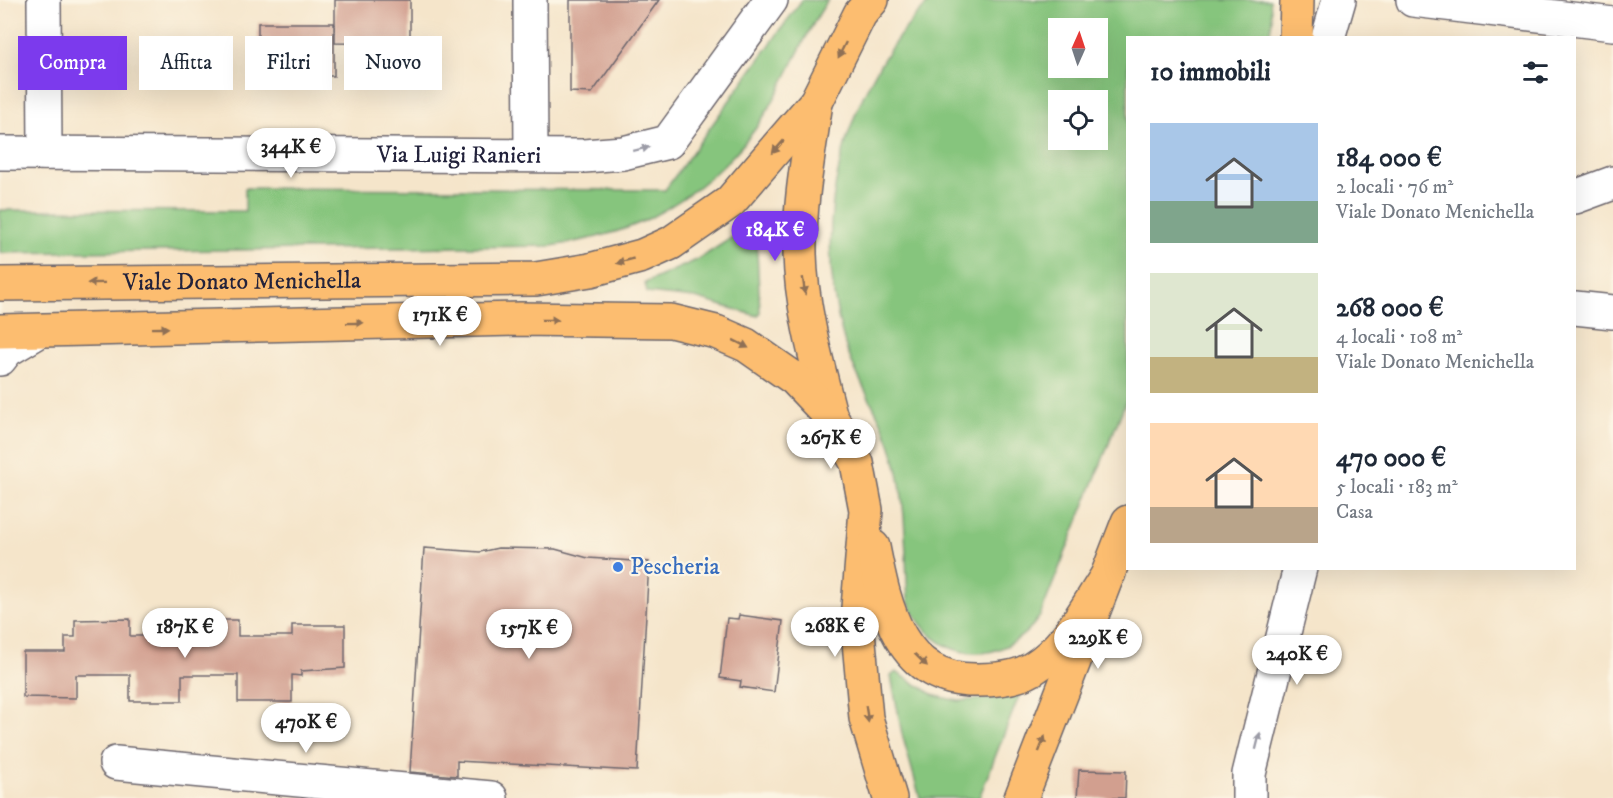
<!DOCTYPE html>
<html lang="it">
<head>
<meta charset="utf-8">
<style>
	:root { --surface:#fff; --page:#f2f2f3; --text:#1f2937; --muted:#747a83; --accent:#7c3aed }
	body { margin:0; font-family:"IM FELL DW Pica",serif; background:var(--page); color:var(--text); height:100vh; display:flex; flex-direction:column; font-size:22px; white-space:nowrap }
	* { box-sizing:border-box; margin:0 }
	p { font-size:20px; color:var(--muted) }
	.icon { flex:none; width:33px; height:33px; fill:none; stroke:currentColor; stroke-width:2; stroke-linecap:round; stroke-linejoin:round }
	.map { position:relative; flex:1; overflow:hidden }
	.drawer { position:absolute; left:1126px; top:36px; width:450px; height:534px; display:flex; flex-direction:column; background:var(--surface); border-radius:0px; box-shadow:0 6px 24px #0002 }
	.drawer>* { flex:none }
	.top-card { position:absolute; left:18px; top:36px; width:570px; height:54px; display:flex; gap:12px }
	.needle { width:39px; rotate:3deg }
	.fabs { position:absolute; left:1048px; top:18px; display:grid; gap:12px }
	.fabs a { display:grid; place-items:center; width:60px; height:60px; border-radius:0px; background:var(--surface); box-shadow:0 6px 24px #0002; font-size:30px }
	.price { position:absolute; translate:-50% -51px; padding:0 14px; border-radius:21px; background:#fff; color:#222; font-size:20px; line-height:39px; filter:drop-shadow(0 2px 3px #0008) }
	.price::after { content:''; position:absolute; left:50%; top:36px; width:18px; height:14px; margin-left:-9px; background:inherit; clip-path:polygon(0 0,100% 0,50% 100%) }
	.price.active { background:var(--accent); color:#fff }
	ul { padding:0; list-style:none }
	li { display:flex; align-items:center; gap:18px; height:150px; padding:0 24px }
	li span { display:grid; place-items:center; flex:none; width:168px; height:120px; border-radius:0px; color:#555 }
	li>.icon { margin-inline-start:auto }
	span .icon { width:72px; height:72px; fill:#fffc; stroke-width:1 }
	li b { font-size:26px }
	h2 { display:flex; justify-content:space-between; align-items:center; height:72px; padding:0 24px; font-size:26px }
	.tag { padding:0 21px; border-radius:0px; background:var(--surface); box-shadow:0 6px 24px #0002; font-size:21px; line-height:54px }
	.tag.active { background:var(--accent); color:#fff }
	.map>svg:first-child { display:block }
	.green { fill:#86c57d; stroke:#54745c; stroke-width:1.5; fill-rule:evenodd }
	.building { fill:#d29f8f }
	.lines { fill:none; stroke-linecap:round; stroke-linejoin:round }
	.minor-casing { stroke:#6c666d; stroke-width:36 }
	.major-casing { stroke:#6c666d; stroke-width:36 }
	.minor { stroke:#fff; stroke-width:33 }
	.major { stroke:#fcbd6f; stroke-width:33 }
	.oneway { fill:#8f7055 }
	.oneway2 { fill:#9c9ca7 }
	.shop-dot { fill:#3f7fe0; stroke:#fcf5e5; stroke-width:2 }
	.labels { text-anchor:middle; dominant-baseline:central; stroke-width:4.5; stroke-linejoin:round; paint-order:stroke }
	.street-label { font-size:24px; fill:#22223b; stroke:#fcf5e5 }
	.shop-label { font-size:24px; fill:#366cbe; stroke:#fcf5e5; text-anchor:start }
</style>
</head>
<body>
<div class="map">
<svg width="1613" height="798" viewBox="0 0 1613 798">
	<rect width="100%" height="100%" fill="#fcf5e5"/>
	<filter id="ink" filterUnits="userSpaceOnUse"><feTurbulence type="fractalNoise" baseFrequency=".0167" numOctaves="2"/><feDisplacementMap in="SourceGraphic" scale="12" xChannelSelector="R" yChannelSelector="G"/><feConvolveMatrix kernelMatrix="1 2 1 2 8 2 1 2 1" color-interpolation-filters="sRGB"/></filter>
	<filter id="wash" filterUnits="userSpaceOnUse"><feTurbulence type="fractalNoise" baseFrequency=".008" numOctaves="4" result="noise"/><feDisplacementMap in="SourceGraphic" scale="24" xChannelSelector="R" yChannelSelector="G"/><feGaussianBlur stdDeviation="1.35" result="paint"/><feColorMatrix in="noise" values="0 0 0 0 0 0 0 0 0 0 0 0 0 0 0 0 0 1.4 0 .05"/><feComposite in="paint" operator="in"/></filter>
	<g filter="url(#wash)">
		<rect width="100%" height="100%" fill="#f5e5ca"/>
		<g class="green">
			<path d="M802,0H828C803,36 789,76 766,113C739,157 695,195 648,219C619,234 583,241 551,246L0,253V210L245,211V188L665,190Z"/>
			<path d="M931,0H1270L1272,21L1269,37L1128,38V396L1040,616C1002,671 933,664 908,601C905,555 907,505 895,460C885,419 858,385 845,344C809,222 841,90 931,0ZM1098,28V68H1059V28ZM1098,100V140H1059V100Z"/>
			<path d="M751,225L756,227V231L760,312L758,316L695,298L647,293L645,283L699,259Z"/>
			<path d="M896,672L936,696L959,701L1019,696L979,798H920L902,734L891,676Z"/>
		</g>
		<g id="blocks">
			<g class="building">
				<path d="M335,0H410V44L335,43Z"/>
				<path d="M570,0H659L592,93L570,92Z"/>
				<rect x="258" y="23" width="76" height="53"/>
				<path d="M424,548L480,552L498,548L555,549L588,558L649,562L637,771L457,761V776L410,772Z"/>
				<path d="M739,615L783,621L774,692L740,687L741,681L720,678L727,618L738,619Z"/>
				<path d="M130,619V636H185V620H238V636H292V625H345V668L301,671V676L292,675V702H238V675H182V701H130V675H76V698L23,697V652H65V637H75V620Z"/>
				<path d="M1079,770L1126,771L1125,798H1077Z"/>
			</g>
		</g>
	</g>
	<g filter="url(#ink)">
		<use href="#blocks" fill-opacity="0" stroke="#6c666d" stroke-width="1.5"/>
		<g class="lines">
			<g class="minor-casing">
				<g id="minor">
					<path d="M44,0L45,153"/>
					<path d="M530,0L531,154"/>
					<path d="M1413,0L1613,24"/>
					<path d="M1328,38L1339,0"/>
					<path id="s1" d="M0,153L584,156L623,153L668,142L771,0"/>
					<path d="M1575,197L1613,183"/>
					<path d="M1575,308L1613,312"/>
					<path d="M0,359L7,350L39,331"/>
					<path d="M116,763L491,798"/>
					<path d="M1249,798V774L1300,568"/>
				</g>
			</g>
			<g class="major-casing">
				<g id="major">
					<path d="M1296,38L1297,0"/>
					<path d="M816,102C809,152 799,203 800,253C801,306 817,363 830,414"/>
					<path id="s2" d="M0,284L536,279L590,270L642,256L671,243L730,202L816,102L860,14L872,0"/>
					<path d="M0,331L520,319L671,321L716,332L746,345L795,379L831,417L857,463L866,510L857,620L866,718L890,798"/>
					<path d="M873,547C885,608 900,682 978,680C994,680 1017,678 1032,669C1067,648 1087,606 1109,573"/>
					<path d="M1021,798L1128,522"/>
				</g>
			</g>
			<use href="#minor" class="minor"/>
			<use href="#major" class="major"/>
		</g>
		<defs><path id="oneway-solid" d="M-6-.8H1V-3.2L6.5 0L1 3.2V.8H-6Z" transform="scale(1.5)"/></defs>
		<g class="oneway">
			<use href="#oneway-solid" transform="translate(842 50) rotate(116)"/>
			<use href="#oneway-solid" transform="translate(778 147) rotate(131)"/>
			<use href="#oneway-solid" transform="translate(625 261) rotate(164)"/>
			<use href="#oneway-solid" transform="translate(96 283) rotate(179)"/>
			<use href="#oneway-solid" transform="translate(804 286) rotate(82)"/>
			<use href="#oneway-solid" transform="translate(550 320) rotate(1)"/>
			<use href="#oneway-solid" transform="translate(355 323) rotate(-1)"/>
			<use href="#oneway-solid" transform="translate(160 328) rotate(-1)"/>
			<use href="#oneway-solid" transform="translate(741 344) rotate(27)"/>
			<use href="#oneway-solid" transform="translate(921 660) rotate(44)"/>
			<use href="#oneway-solid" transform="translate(867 714) rotate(81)"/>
			<use href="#oneway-solid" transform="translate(1042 744) rotate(-69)"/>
		</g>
		<g class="oneway2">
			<use href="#oneway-solid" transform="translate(641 149) rotate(-14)"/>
			<use href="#oneway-solid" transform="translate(1258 741) rotate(-76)"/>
		</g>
	</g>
	<circle class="shop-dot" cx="618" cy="567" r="6"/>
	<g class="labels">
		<g class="street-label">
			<text stroke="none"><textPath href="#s1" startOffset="459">Via Luigi Ranieri</textPath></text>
			<text stroke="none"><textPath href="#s2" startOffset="242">Viale Donato Menichella</textPath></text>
		</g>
		<g class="shop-label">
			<text x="630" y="567">Pescheria</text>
		</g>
	</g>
</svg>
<div class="fabs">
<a><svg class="needle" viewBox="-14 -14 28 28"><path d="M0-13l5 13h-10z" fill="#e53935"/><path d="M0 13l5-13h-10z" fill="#747a83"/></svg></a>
<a><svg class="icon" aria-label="locate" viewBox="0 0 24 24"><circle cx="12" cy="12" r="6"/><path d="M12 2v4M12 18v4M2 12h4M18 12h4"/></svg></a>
</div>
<b class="price" style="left:291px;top:179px">344K €</b>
<b class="price active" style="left:775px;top:262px">184K €</b>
<b class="price" style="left:440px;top:347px">171K €</b>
<b class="price" style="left:831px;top:470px">267K €</b>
<b class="price" style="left:835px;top:658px">268K €</b>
<b class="price" style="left:185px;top:659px">187K €</b>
<b class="price" style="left:529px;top:660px">157K €</b>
<b class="price" style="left:1098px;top:670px">229K €</b>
<b class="price" style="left:1297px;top:686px">240K €</b>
<b class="price" style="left:306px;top:754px">470K €</b>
<div class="top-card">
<a class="tag active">Compra</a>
<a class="tag">Affitta</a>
<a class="tag">Filtri</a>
<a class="tag">Nuovo</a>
</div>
<section class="drawer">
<h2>10 immobili<svg class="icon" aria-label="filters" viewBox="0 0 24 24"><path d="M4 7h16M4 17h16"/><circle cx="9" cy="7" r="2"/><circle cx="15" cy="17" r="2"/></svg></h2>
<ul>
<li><span style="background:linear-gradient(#a9c7e8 65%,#7fa58c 0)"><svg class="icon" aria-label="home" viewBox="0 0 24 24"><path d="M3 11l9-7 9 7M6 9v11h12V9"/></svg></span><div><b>184 000 €</b><p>2 locali · 76 m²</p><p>Viale Donato Menichella</p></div></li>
<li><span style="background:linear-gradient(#dfe7d0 70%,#c2b280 0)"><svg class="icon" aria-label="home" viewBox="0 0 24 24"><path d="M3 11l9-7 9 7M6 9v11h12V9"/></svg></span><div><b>268 000 €</b><p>4 locali · 108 m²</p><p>Viale Donato Menichella</p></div></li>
<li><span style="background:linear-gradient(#ffd9b3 70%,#b9a48a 0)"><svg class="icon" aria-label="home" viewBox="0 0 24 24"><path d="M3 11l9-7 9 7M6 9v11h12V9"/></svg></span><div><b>470 000 €</b><p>5 locali · 183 m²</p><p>Casa</p></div></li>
</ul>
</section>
</div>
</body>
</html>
